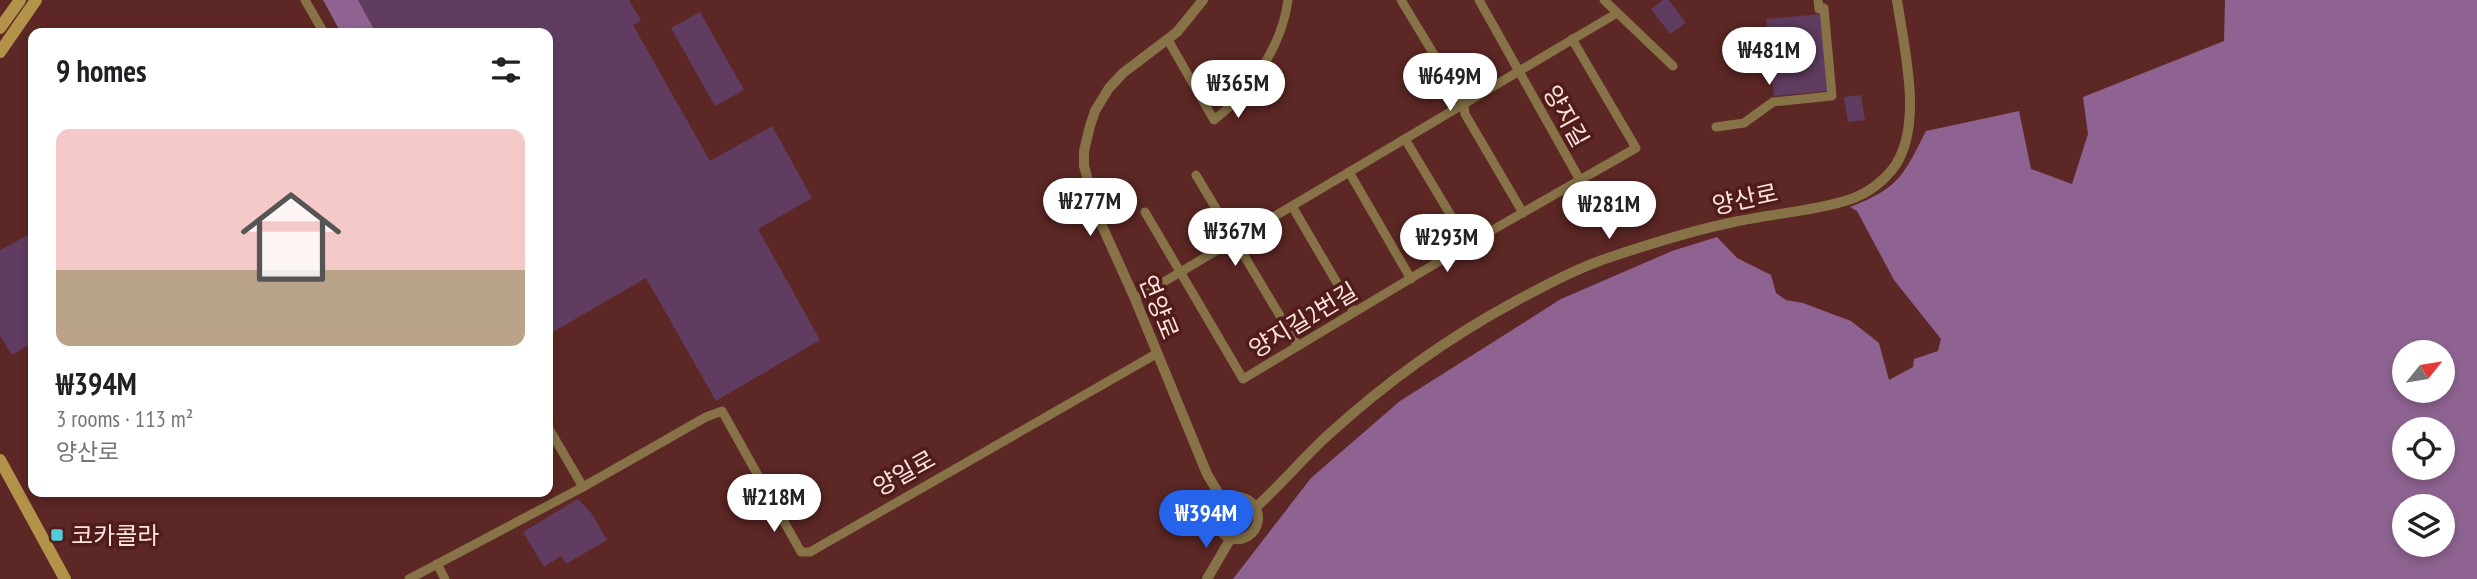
<!DOCTYPE html>
<html lang="en">
<head>
<meta charset="utf-8">
<style>
	:root { --surface:#fff; --page:#f6f6f6; --text:#202124; --muted:#757577; --accent:#2563eb }
	body { margin:0; font-family:"PT Sans Narrow","Noto Sans KR",sans-serif; background:var(--page); color:var(--text); height:100vh; display:flex; flex-direction:column; font-size:26px; white-space:nowrap }
	* { box-sizing:border-box; margin:0 }
	p { font-size:23px; color:var(--muted) }
	.icon { flex:none; width:38px; height:38px; fill:none; stroke:currentColor; stroke-width:2; stroke-linecap:round; stroke-linejoin:round }
	.map { position:relative; flex:1; overflow:hidden }
	.drawer { position:absolute; left:28px; top:28px; width:525px; height:469px; display:flex; flex-direction:column; background:var(--surface); border-radius:14px; box-shadow:0 4px 10px #0003 }
	.drawer>* { flex:none }
	.needle { width:46px; rotate:60deg }
	.controls { position:absolute; left:2392px; top:340px; display:grid; gap:14px }
	.controls a { display:grid; place-items:center; width:63px; height:63px; border-radius:50%; background:var(--surface); box-shadow:0 4px 10px #0003; font-size:35px }
	.price { position:absolute; translate:-50% -60px; padding:0 16px; border-radius:24px; background:#fff; color:#222; font-size:23px; line-height:46px; filter:drop-shadow(0 2px 4px #0008) }
	.price::after { content:''; position:absolute; left:50%; top:42px; width:21px; height:16px; margin-left:-10px; background:inherit; clip-path:polygon(0 0,100% 0,50% 100%) }
	.price.active { background:var(--accent); color:#fff }
	ul { padding:0; list-style:none }
	li { display:grid; align-content:center; gap:14px; height:371px; padding:0 28px }
	li span { display:grid; place-items:center; height:217px; border-radius:14px; color:#555 }
	li>.icon { margin-inline-start:auto }
	span .icon { width:126px; height:126px; fill:#fffc; stroke-width:1 }
	li b { font-size:30px }
	h2 { display:flex; justify-content:space-between; align-items:center; height:84px; padding:0 28px; font-size:30px }
	.map>svg:first-child { display:block }
	.green { fill:#5f3c60 }
	.forest { fill:#8e6391; fill-rule:evenodd }
	.lines { fill:none; stroke-linecap:round; stroke-linejoin:round }
	.minor { stroke:#877347; stroke-width:9 }
	.tertiary { stroke:#877347; stroke-width:10 }
	.secondary { stroke:#b39249; stroke-width:12 }
	.poi-dot { fill:#52cbd8; stroke:#501c1a; stroke-width:2.5 }
	.labels { text-anchor:middle; dominant-baseline:central; stroke-width:7; stroke-linejoin:round; paint-order:stroke }
	.street-label { font-size:24px; fill:#fee2df; stroke:#501c1a }
	.poi-label { font-size:24px; fill:#fee2df; stroke:#501c1a; text-anchor:start }
</style>
</head>
<body>
<div class="map">
<svg width="2477" height="579" viewBox="0 0 2477 579">
	<rect width="100%" height="100%" fill="#5c2724"/>
	<g class="green">
		<path d="M358,0H629L641,21L633,25L710,161L772,126L812,198L758,229L820,340L716,401L646,278L548,335V33H376Z"/>
		<path d="M1663,0H1669L1686,23L1670,34L1651,9Z"/>
		<path d="M700,12L744,90L715,106L671,28Z"/>
		<path d="M1821,14L1828,91L1774,96L1766,19Z"/>
		<path d="M1861,95L1865,120L1848,122L1844,97Z"/>
		<path d="M30,234L33,241V343L12,355L0,336V250Z"/>
		<path d="M578,499L592,514L607,540L566,564L561,556L544,567L523,532Z"/>
		<circle cx="1238" cy="516" r="15"/>
	</g>
	<g class="forest">
		<path d="M323,0H358L376,33H341Z"/>
		<path d="M2225,0H2477V579H1233L1311,478L1400,401L1561,299L1672,251L1717,237L1737,258L1771,275L1776,293L1786,300L1803,303L1851,321L1879,343L1889,380L1913,367L1914,359L1938,351L1941,339L1894,280L1857,211L1850,207C1899,188 1903,176 1926,131L2019,111L2031,169L2072,184L2088,134L2083,97L2224,41ZM2404,352H2443V390H2404ZM2404,429H2443V467H2404ZM2404,506H2443V544H2404Z"/>
	</g>
	<g class="lines">
		<g class="minor">
			<path d="M305,0L324,33"/>
			<path d="M1401,0L1464,104L1465,114L1523,213"/>
			<path d="M1479,0L1580,180"/>
			<path d="M1604,0L1673,66"/>
			<path d="M1168,40L1214,120C1250,92 1282,47 1288,0"/>
			<path d="M1716,127L1744,123L1773,102L1832,96L1824,8L1819,9L1818,0"/>
			<path d="M1405,139L1468,244"/>
			<path d="M1349,172L1411,279"/>
			<path d="M1196,175L1298,346"/>
			<path d="M1292,206L1354,312"/>
			<path d="M1145,212L1243,379L1468,244L1636,148L1572,39"/>
			<path d="M1135,299L1617,13"/>
			<path d="M548,427L583,487"/>
			<path d="M437,564L445,579"/>
			<path d="M409,579L583,487L706,417L722,411L801,552H810L1156,354"/>
		</g>
		<g class="tertiary">
			<path d="M1203,0L1177,32L1123,73L1109,88L1095,111L1090,126L1084,151V166L1099,219L1135,299L1207,474L1223,501"/>
			<circle cx="1237" cy="518" r="21"/>
			<path d="M1256,507C1281,485 1302,459 1327,436C1385,383 1447,338 1516,301C1544,286 1572,271 1602,260C1646,245 1689,231 1734,222C1770,214 1821,210 1854,198C1869,192 1882,182 1892,170C1925,128 1904,49 1897,0"/>
			<path d="M1207,579L1231,538"/>
		</g>
		<g class="secondary">
			<path d="M0,28L20,0"/>
			<path d="M0,52L36,0"/>
			<path d="M0,460L65,579"/>
		</g>
	</g>
	<rect class="poi-dot" x="50" y="528" width="14" height="14" rx="3.5"/>
	<g class="labels">
		<g class="street-label">
			<text transform="translate(1566 116) rotate(61)">양지길</text>
			<text transform="translate(1745 199) rotate(-12)">양산로</text>
			<text transform="translate(1159 307) rotate(68)">연양로</text>
			<text transform="translate(1303 320) rotate(-31)">양지길2번길</text>
			<text transform="translate(904 473) rotate(-29)">양일로</text>
		</g>
		<g class="poi-label">
			<text x="71" y="535">코카콜라</text>
		</g>
	</g>
</svg>
<div class="controls">
<a><svg class="needle" viewBox="-14 -14 28 28"><path d="M0-13l5 13h-10z" fill="#e53935"/><path d="M0 13l5-13h-10z" fill="#757577"/></svg></a>
<a><svg class="icon" aria-label="locate" viewBox="0 0 24 24"><circle cx="12" cy="12" r="6"/><path d="M12 2v4M12 18v4M2 12h4M18 12h4"/></svg></a>
<a><svg class="icon" aria-label="layers" viewBox="0 0 24 24"><path d="M12 4l9 5-9 5-9-5zM3 14l9 5 9-5"/></svg></a>
</div>
<b class="price" style="left:1769px;top:87px">₩481M</b>
<b class="price" style="left:1450px;top:113px">₩649M</b>
<b class="price" style="left:1238px;top:120px">₩365M</b>
<b class="price" style="left:1090px;top:238px">₩277M</b>
<b class="price" style="left:1609px;top:241px">₩281M</b>
<b class="price" style="left:1235px;top:268px">₩367M</b>
<b class="price" style="left:1447px;top:274px">₩293M</b>
<b class="price" style="left:774px;top:534px">₩218M</b>
<b class="price active" style="left:1206px;top:550px">₩394M</b>
<section class="drawer">
<h2>9 homes<svg class="icon" aria-label="filters" viewBox="0 0 24 24"><path d="M4 7h16M4 17h16"/><circle cx="9" cy="7" r="2"/><circle cx="15" cy="17" r="2"/></svg></h2>
<ul>
<li><span style="background:linear-gradient(#f6c9c9 65%,#b9a48a 0)"><svg class="icon" aria-label="home" viewBox="0 0 24 24"><path d="M3 11l9-7 9 7M6 9v11h12V9"/></svg></span><div><b>₩394M</b><p>3 rooms · 113 m²</p><p>양산로</p></div></li>
</ul>
</section>
</div>
</body>
</html>
